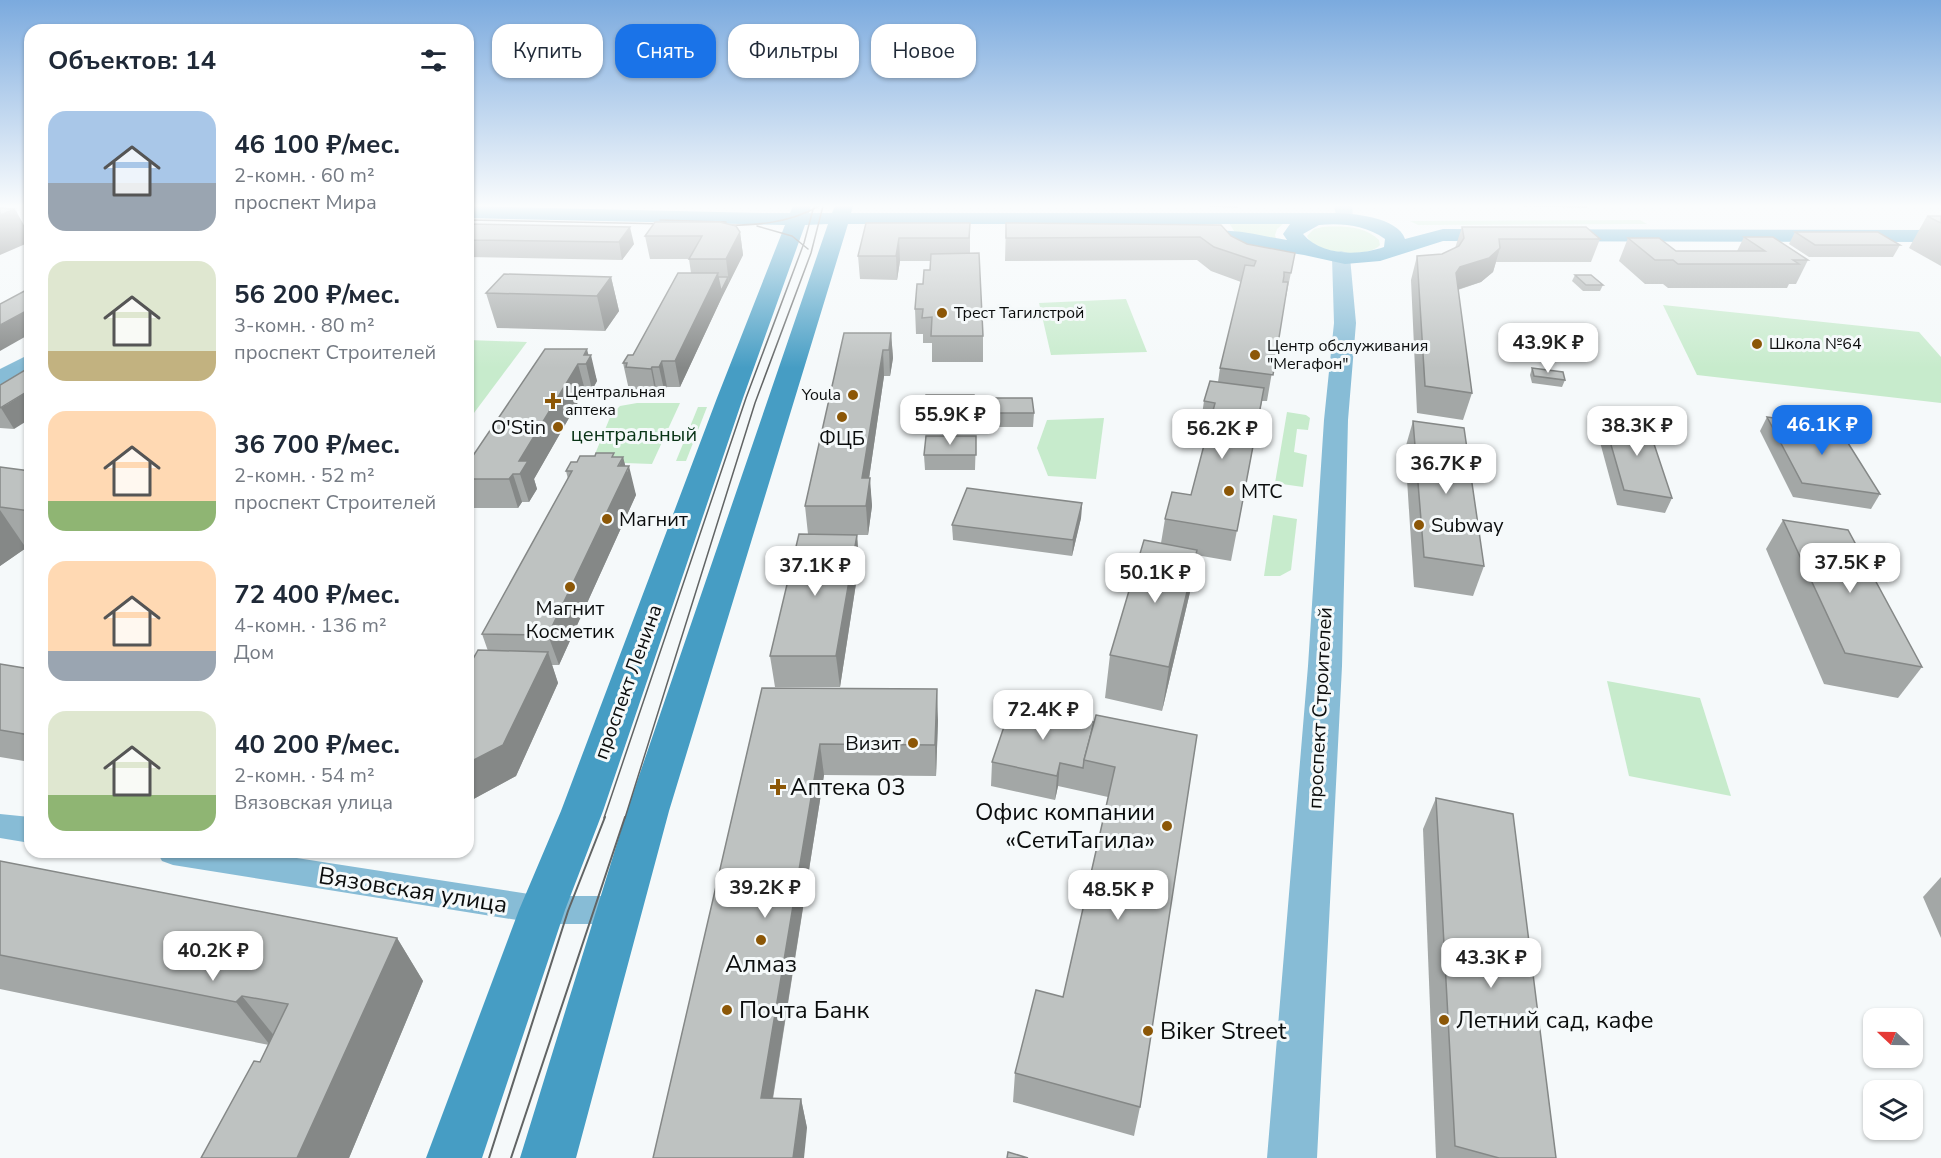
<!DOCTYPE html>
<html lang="ru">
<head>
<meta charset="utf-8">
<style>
	:root { --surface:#fff; --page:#f6f6f7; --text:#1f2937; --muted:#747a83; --accent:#1a73e8 }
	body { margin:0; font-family:"Nunito Sans",sans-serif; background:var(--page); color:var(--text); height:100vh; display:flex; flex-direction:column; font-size:22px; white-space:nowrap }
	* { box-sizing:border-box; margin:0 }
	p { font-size:20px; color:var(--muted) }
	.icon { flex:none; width:33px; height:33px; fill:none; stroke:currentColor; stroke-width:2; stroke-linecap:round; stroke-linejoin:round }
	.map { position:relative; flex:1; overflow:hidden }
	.sheet { position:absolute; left:24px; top:24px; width:450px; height:834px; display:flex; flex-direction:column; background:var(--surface); border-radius:18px; box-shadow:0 2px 4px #0004 }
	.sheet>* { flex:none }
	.hud { position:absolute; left:492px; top:24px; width:570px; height:54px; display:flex; gap:12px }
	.needle { width:39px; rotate:292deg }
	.buttons { position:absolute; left:1863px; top:1008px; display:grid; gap:12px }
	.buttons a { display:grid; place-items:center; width:60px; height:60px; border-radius:12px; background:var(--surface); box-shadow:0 2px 4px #0004; font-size:30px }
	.price { position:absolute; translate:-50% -51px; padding:0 14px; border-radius:12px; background:#fff; color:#222; font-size:20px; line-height:39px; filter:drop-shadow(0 2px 3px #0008) }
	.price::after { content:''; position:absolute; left:50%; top:36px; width:18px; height:14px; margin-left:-9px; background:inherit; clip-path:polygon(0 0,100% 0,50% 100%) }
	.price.selected { background:var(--accent); color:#fff }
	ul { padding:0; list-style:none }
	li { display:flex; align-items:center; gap:18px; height:150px; padding:0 24px }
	li span { display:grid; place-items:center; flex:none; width:168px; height:120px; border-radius:18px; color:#555 }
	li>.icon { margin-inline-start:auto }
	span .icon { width:72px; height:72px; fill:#fffc; stroke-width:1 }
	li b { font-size:26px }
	h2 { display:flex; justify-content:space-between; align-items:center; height:72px; padding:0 24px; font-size:26px }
	.chip { padding:0 21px; border-radius:18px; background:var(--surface); box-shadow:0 2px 4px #0004; font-size:21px; line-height:54px }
	.chip.selected { background:var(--accent); color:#fff }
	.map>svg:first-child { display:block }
	.green { fill:#c7ebcc }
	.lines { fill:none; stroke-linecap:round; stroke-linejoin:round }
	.minor { fill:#87bcd6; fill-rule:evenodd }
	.tertiary { fill:#87bcd6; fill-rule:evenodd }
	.secondary { fill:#469dc4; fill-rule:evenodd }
	.tram-far1 { stroke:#616464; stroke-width:1.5 }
	.tram { stroke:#616464; stroke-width:2 }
	.wall { fill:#a3a7a6 }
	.shaded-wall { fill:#858887 }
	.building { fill:#bec2c1; stroke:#858887; stroke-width:1.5 }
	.poi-dot { fill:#8c5707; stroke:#f5f9fa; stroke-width:2 }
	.labels { text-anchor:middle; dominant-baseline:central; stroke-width:6; stroke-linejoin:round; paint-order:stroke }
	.far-poi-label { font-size:16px; fill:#0b0d0d; stroke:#f5f9fa; text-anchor:start }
	.poi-label { font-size:20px; fill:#0b0d0d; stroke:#f5f9fa; text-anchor:start }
	.park-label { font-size:20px; fill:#093416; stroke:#f5f9fa }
	.street-label { font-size:20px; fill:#0b0d0d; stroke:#f5f9fa }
	.near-poi-label { font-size:24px; fill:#0b0d0d; stroke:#f5f9fa; text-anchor:start }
	.near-street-label { font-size:24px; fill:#0b0d0d; stroke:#f5f9fa }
</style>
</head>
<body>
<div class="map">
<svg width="1941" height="1158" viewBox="0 0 1941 1158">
	<rect width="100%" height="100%" fill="#f5f9fa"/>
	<g class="green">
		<path d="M1640,220L1647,224L1418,225L1410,221Z"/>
		<path d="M1229,223H1284L1277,229L1275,235L1277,242L1236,234Z"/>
		<path d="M1323,227C1342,226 1365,226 1379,240L1380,245C1368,259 1314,254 1307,236L1314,229Z"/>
		<path d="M1126,299L1147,352L1051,355L1039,303Z"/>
		<path d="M1663,305L1919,332L1941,357V403L1697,375Z"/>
		<path d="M468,340L527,342L468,421Z"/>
		<path d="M637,403H680L652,464L597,462L593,459L611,415L620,406Z"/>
		<path d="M698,407H707L686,461H676Z"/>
		<path d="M1287,412L1306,415L1310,418L1308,430L1297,429L1294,452L1307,455L1303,487L1275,483Z"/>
		<path d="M1104,418L1096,479L1048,476L1037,448L1047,420Z"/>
		<path d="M1273,515L1297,519L1291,570L1280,576H1264Z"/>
		<path d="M1607,681L1700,698L1731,796L1629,776Z"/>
	</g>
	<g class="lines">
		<g class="minor">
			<path d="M0,814L30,817V843L0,838Z"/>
			<path d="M157,852H258L542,896H619L631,900L636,910L631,920L619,924H542L173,865L162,861Z"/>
		</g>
		<g class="tertiary">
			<path d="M1334,206H1352L1353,219L1350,223H1338Z"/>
			<path d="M1341,251L1348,253L1350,257L1356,323L1348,420L1342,666L1317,1158H1267L1308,666L1324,420L1334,323L1332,257L1334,253Z"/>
			<path d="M30,354V370L0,385V369Z"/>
		</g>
		<path class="secondary" d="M468,206L761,213H790L793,206H811L809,213H832L835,206H853L851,213H1332C1352,213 1398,217 1405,239L1443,229L1941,230V242L1443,241L1380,261L1345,264L1304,255L1230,243L1200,241L1197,237L1200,233C1228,226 1260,236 1287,240L1283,234L1290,224H848L669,811L576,1158H520L627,811L828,224L805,225L743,398L603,811L565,910L482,1158H426L519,910L561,811L717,398L785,225L468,218ZM1319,225C1343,223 1365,225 1385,239L1384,247C1359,256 1321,256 1303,234Z"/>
		<g class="tram-far1">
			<path d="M468,220L669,224"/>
			<path d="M660,220L726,222"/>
			<path d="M717,225C752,226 788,224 819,206"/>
			<path d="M757,226L792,236L808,249"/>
			<path d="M604,818L746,398L804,243L814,206"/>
			<path d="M625,818L755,403L811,253L823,206"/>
		</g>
		<g class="tram">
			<path d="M489,1158L568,911L605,817"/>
			<path d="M511,1158L625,817"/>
		</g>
	</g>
	<g class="wall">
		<path d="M1210,206H1238V208L1210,207Z"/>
		<path d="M1505,206H1587V208Z"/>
		<path d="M1927,216H1941V266L1909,248Z"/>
		<path d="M866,223H970V254L983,336V362H932V343H923V334H916L915,309L923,284L930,270V261H900L897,280L860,279L858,256Z"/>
		<path d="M1006,223L1231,236L1247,244L1295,253L1286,297H1285L1267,401H1262L1231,561L1196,555L1190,592L1162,711L1105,698L1110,655L1161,543L1165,519L1191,495L1208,430L1200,428L1204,401L1218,382L1220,368L1241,282L1211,271L1197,260L1005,261Z"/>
		<path d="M468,224L634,244L622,260L468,257Z"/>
		<path d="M1462,227L1600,239L1591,262H1496L1493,272L1481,282L1458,290L1472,393L1463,420L1417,413L1411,280L1417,256L1442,254L1455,248Z"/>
		<path d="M740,232L743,255L722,297L680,387H667L665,394L657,393L656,396L631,393V390H629L623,363L633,355L691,273L689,259H650L645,236Z"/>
		<path d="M1795,232L1900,245L1893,257H1809L1789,244Z"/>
		<path d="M1744,237L1808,260L1796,284H1789L1787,288H1668L1663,284H1645L1619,261L1628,238L1676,251H1737Z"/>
		<path d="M1575,275L1603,285L1600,291H1583L1572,281Z"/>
		<path d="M611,277L619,311L605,331L497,328L486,293Z"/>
		<path d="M891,333L893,358L890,376H884L869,478L872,506L868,535H857L859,564L840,687H775L770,656L808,534L805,506Z"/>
		<path d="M589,355L597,381L592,390H585L534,479L537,489L529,502H522L518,508H468V463Z"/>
		<path d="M1532,368L1565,380L1562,387L1532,383L1530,375Z"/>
		<path d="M0,385L14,429L0,428Z"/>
		<path d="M974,398L1034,413L1033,427H925V413Z"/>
		<path d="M1603,417L1672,498L1665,513L1617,505L1597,431Z"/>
		<path d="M1767,417L1880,494L1871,509L1793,497L1760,431Z"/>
		<path d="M1413,421L1484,566L1473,596L1414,587L1405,449Z"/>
		<path d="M976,436L975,470H925L924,455Z"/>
		<path d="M614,457H623L625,466L636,495L559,665H552L558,683L516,776L468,802V668L488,651L482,634L568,479L566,471L577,462Z"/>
		<path d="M0,467L30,471V548H26L0,566Z"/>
		<path d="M1082,503L1081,518L1072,556L953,540L952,525Z"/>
		<path d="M1783,520L1922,667L1898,698L1824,684L1766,549Z"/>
		<path d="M0,664L30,669V762L0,757Z"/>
		<path d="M762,688L938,720L936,776L824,775L773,1099H801L807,1128L653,1158Z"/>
		<path d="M1094,722L1197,735L1140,1107L1134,1136L1013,1102L1015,1073L1063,997L1108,797L1058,786L1055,800L991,786L992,762Z"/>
		<path d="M1436,798L1556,1158H1436L1423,829Z"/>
		<path d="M0,861L397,938L423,981L349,1158H201L260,1062L269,1045L0,989Z"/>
		<path d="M1941,877V938L1923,897Z"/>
	</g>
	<g class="shaded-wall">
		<path d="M15,209L30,236V242L0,255V215Z"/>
		<path d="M630,227L634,244L622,260L619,242Z"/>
		<path d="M740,232L743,255L729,283L726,259Z"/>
		<path d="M899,238L900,261L897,280L896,256Z"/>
		<path d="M1500,248L1493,272L1481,282L1453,291L1456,273L1460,267Z"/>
		<path d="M718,273L721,291L728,277L729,283L722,297L680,387L675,361Z"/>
		<path d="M611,277L619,311L605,331L597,296Z"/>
		<path d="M30,309V334L0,351V325Z"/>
		<path d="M891,333L893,358L890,376L889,350Z"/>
		<path d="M587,349L589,357L591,355L597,381L592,390L584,355Z"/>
		<path d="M883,350L884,376L865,506L862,478Z"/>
		<path d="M662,361L667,387L665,394L659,367Z"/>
		<path d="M578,364L585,390L534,479L537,489L529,502L520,474L519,461Z"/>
		<path d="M652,367L657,393L656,396L651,369Z"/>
		<path d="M30,390V419L14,429L1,408Z"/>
		<path d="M623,457L627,472L629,466L636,495L559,665L548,635Z"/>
		<path d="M513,474L522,502L518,508L509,479Z"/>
		<path d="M870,478L872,506L868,535L866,506Z"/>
		<path d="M1082,503L1081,518L1072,556L1073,540Z"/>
		<path d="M0,510L26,548L0,566Z"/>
		<path d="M857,535L859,564L840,687L836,656Z"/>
		<path d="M1197,550L1190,592L1162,711L1169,667Z"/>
		<path d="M548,652L558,683L516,776L468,802V763Z"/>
		<path d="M937,689L938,720L936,776L935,745Z"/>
		<path d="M820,744L824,775L768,1127L761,1098Z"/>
		<path d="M1060,763L1058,786L1055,800L1057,776Z"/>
		<path d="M397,938L423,981L349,1158H297Z"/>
		<path d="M242,996L276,1038L270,1045L236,1002Z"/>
		<path d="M801,1099L807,1128L804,1158H793Z"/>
	</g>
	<g class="building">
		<path d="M0,208L15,209L0,215Z"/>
		<path d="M1927,216H1941V223Z"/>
		<path d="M655,222H720L736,226L740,232L726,259H689L702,236H645Z"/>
		<path d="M866,223H970L969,238H899L896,256H858Z"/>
		<path d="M1006,223L1221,225L1231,236L1247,244L1295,253L1291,273L1284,272V276L1283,282H1288L1273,375L1220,368L1245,265L1254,266L1256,261L1214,247L1200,237L1006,238Z"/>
		<path d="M468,224L630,227L619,242L468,240Z"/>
		<path d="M1462,227H1586L1600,239H1499L1500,248L1489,258L1460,267L1456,273L1472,393L1425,386L1417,256L1442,254L1459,246L1464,238Z"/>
		<path d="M1795,232H1878L1900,245H1815Z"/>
		<path d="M1744,237H1773L1808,260H1793L1799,264H1678L1673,260H1655L1628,238H1659L1676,251H1765Z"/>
		<path d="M979,253L983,336H931L932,317L922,318L923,309H915L917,284H923L924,270H930L931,254Z"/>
		<path d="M678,273H718L675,361H662L659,367H652L651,369L626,367L627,363H623L628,355H633Z"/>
		<path d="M504,274L611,277L597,296L486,293Z"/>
		<path d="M1575,275H1591L1603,285H1586Z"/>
		<path d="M718,277H728L721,291Z"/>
		<path d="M30,288V309L0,325V304Z"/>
		<path d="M844,333H891L889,350H883L862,478H870L866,506H805Z"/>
		<path d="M545,349H587L584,355H591L586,364H578L519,461H528L520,474H513L509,479H468V463Z"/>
		<path d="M30,367V390L0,408V385Z"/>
		<path d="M1532,368L1563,372L1565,380L1534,376Z"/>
		<path d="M1210,381L1264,388L1237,531L1165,519L1172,492L1191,495L1215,403L1204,401Z"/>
		<path d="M926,395H974V398H1032L1034,413H925Z"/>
		<path d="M1603,417L1647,423L1672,498L1624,490Z"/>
		<path d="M1767,417L1838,427L1880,494L1802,483Z"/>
		<path d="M1413,421L1464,428L1484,566L1424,557Z"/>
		<path d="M926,436H976V455H924Z"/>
		<path d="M596,453H614L612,457H623L618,466H629L548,635L482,634L572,471H566L571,462H577L580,456H595Z"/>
		<path d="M0,467L30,471V511L0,507Z"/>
		<path d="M967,488L1082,503L1073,540L952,525Z"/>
		<path d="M1783,520L1848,530L1922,667L1845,653Z"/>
		<path d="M799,534L857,535L836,656H770Z"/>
		<path d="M1144,540L1197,550L1169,667L1110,655Z"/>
		<path d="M478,650L548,652L503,745L468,763V668Z"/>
		<path d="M0,664L30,669V735L0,730Z"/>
		<path d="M762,688L937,689L935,745L820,744L761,1098L801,1099L793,1158H653Z"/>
		<path d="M1011,706L1094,722L1084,760L1083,768L1060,763L1057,776L992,762Z"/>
		<path d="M1096,715L1197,735L1140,1107L1015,1073L1036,990L1063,997L1115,767L1084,760Z"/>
		<path d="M1436,798L1513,814L1556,1158H1499L1455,1146Z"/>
		<path d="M0,861L397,938L297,1158H201L254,1061L260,1062L288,1004L242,996L236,1002L0,955Z"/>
		<path d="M1008,1152L1028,1158H1007Z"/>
	</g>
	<linearGradient id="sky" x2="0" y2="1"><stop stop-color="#7baade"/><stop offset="0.56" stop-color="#fafcfd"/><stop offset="1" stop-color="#fafcfd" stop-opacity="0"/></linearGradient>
	<rect width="1941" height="368" fill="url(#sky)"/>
	<g class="poi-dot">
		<circle cx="942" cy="313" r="6"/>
		<circle cx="1757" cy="344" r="6"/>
		<circle cx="1255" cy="355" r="6"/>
		<circle cx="853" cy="395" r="6"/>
		<path d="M550 392h6v6h6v6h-6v6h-6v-6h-6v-6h6z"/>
		<circle cx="842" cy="417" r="6"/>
		<circle cx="558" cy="427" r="6"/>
		<circle cx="1229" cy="491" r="6"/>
		<circle cx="607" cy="519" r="6"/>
		<circle cx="1419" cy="525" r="6"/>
		<circle cx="570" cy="587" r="6"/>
		<circle cx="913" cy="743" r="6"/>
		<path d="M775 778h6v6h6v6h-6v6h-6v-6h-6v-6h6z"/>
		<circle cx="1167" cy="826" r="6"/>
		<circle cx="761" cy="940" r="6"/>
		<circle cx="727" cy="1010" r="6"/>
		<circle cx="1444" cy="1020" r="6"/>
		<circle cx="1148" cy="1031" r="6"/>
	</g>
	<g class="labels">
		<g class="far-poi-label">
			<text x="954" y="313">Трест Тагилстрой</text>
			<text x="1769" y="344">Школа №64</text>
			<text x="1267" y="346">Центр обслуживания<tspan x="1267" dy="18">"Мегафон"</tspan></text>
			<text x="565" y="392">Центральная<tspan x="565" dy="18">аптека</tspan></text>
			<text x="841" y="395" text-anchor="end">Youla</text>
		</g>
		<g class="poi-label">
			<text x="546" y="427" text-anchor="end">O'Stin</text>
			<text x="842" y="438" text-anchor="middle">ФЦБ</text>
			<text x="1241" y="491">МТС</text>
			<text x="619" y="519">Магнит</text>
			<text x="1431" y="525">Subway</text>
			<text x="570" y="608" text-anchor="middle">Магнит<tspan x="570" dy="23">Косметик</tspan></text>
			<text x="901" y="743" text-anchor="end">Визит</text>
		</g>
		<g class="park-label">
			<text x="634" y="434">центральный</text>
		</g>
		<g class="street-label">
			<text transform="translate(628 682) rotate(-70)">проспект Ленина</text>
			<text transform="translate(1320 708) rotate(-87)">проспект Строителей</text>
		</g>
		<g class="near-poi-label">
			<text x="790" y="787">Аптека 03</text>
			<text x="1155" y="812" text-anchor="end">Офис компании<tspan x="1155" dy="28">«СетиТагила»</tspan></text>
			<text x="761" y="964" text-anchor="middle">Алмаз</text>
			<text x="739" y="1010">Почта Банк</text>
			<text x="1456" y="1020">Летний сад, кафе</text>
			<text x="1160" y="1031">Biker Street</text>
		</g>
		<g class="near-street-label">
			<text transform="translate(413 890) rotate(9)">Вязовская улица</text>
		</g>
	</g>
</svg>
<div class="buttons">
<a><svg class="needle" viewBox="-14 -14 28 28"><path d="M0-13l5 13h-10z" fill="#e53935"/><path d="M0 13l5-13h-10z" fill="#747a83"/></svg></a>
<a><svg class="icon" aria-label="layers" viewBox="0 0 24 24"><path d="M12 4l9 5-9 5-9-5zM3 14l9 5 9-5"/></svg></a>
</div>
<b class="price" style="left:1548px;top:374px">43.9K ₽</b>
<b class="price" style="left:950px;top:446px">55.9K ₽</b>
<b class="price selected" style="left:1822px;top:456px">46.1K ₽</b>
<b class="price" style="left:1637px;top:457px">38.3K ₽</b>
<b class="price" style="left:1222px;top:460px">56.2K ₽</b>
<b class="price" style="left:1446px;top:495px">36.7K ₽</b>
<b class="price" style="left:1850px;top:594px">37.5K ₽</b>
<b class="price" style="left:815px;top:597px">37.1K ₽</b>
<b class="price" style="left:1155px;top:604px">50.1K ₽</b>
<b class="price" style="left:1043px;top:741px">72.4K ₽</b>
<b class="price" style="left:765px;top:919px">39.2K ₽</b>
<b class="price" style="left:1118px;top:921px">48.5K ₽</b>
<b class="price" style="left:213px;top:982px">40.2K ₽</b>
<b class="price" style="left:1491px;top:989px">43.3K ₽</b>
<div class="hud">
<a class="chip">Купить</a>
<a class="chip selected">Снять</a>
<a class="chip">Фильтры</a>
<a class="chip">Новое</a>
</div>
<section class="sheet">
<h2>Объектов: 14<svg class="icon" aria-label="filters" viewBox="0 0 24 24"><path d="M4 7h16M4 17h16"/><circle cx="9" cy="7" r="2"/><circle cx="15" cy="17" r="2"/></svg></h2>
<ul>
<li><span style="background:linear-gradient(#a9c7e8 60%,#9aa5b1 0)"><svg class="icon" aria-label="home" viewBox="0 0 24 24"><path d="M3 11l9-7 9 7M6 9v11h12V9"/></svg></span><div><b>46 100 ₽/мес.</b><p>2-комн. · 60 m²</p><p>проспект Мира</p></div></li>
<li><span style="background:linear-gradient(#dfe7d0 75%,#c2b280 0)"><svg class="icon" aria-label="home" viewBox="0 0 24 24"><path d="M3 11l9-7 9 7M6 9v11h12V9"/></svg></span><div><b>56 200 ₽/мес.</b><p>3-комн. · 80 m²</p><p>проспект Строителей</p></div></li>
<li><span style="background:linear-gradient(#ffd9b3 75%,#8fb573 0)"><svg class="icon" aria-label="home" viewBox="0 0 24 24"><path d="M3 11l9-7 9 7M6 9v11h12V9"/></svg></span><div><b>36 700 ₽/мес.</b><p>2-комн. · 52 m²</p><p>проспект Строителей</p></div></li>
<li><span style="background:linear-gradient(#ffd9b3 75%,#9aa5b1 0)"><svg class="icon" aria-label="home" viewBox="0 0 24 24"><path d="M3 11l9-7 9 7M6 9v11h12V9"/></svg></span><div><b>72 400 ₽/мес.</b><p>4-комн. · 136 m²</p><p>Дом</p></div></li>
<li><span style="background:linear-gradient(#dfe7d0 70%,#8fb573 0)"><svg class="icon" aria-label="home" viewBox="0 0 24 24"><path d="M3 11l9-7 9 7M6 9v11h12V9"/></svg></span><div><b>40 200 ₽/мес.</b><p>2-комн. · 54 m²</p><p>Вязовская улица</p></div></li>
</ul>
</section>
</div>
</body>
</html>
